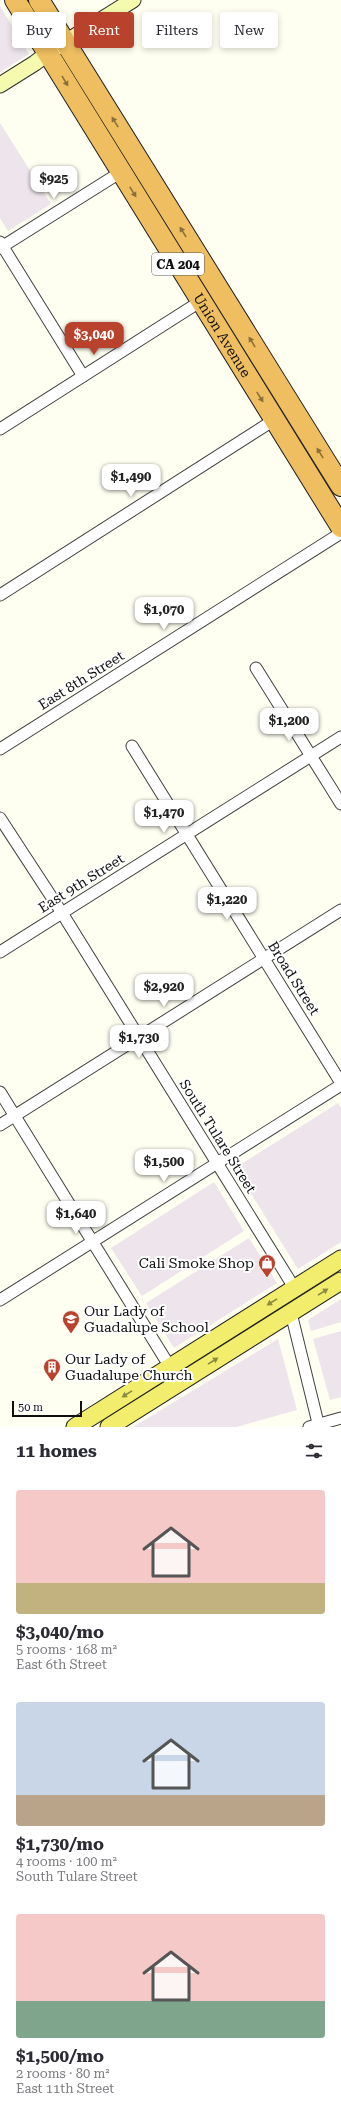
<!DOCTYPE html>
<html lang="en">
<head>
<meta charset="utf-8">
<style>
	:root { --surface:#fff; --page:#f7f7f7; --text:#2b2b33; --muted:#7c7c81; --accent:#b9422c }
	body { margin:0; font-family:"Roboto Serif",serif; background:var(--page); color:var(--text); height:100vh; display:flex; flex-direction:column; font-size:15px; white-space:nowrap }
	* { box-sizing:border-box; margin:0 }
	p { font-size:13px; color:var(--muted) }
	.icon { flex:none; width:22px; height:22px; fill:none; stroke:currentColor; stroke-width:2; stroke-linecap:round; stroke-linejoin:round }
	.map { position:relative; height:1427px; overflow:hidden }
	.details { display:flex; flex-direction:column; background:var(--surface); flex:1 }
	.details>* { flex:none }
	.banner { position:absolute; left:12px; top:12px; width:317px; height:36px; display:flex; gap:8px }
	.scale { position:absolute; left:12px; bottom:10px; width:70px; box-sizing:border-box; padding-left:4px; border:2px solid #0f0f0f; border-top:0; font-size:11px; line-height:14px; white-space:nowrap; color:#0f0f0f; -webkit-text-stroke:3px #fff; paint-order:stroke }
	.price { position:absolute; translate:-50% -34px; padding:0 9px; border-radius:8px; background:#fff; color:#222; font-size:13px; line-height:26px; filter:drop-shadow(0 1px 2px #0008) }
	.price::after { content:''; position:absolute; left:50%; top:24px; width:12px; height:9px; margin-left:-6px; background:inherit; clip-path:polygon(0 0,100% 0,50% 100%) }
	.price.selected { background:var(--accent); color:#fff }
	ul { padding:0; list-style:none }
	li { display:grid; align-content:center; gap:8px; height:212px; padding:0 16px }
	li span { display:grid; place-items:center; height:124px; border-radius:4px; color:#555 }
	li>.icon { margin-inline-start:auto }
	span .icon { width:72px; height:72px; fill:#fffc; stroke-width:1 }
	li b { font-size:17px }
	h2 { display:flex; justify-content:space-between; align-items:center; height:48px; padding:0 16px; font-size:17px }
	.pill { padding:0 14px; border-radius:4px; background:var(--surface); box-shadow:0 2px 6px #0003; font-size:14px; line-height:36px }
	.pill.selected { background:var(--accent); color:#fff }
	.map>svg:first-child { display:block }
	.industrial { fill:#ede4ec }
	.lines { fill:none; stroke-linecap:round; stroke-linejoin:round }
	.street-casing { stroke:#424242; stroke-width:13 }
	.secondary-casing { stroke:#313131; stroke-width:17 }
	.primary-casing { stroke:#202020; stroke-width:19 }
	.highway-casing { stroke:#202020; stroke-width:22 }
	.street { stroke:#fff; stroke-width:11 }
	.secondary { stroke:#f4fbaf; stroke-width:15 }
	.primary { stroke:#f2ed6d; stroke-width:17 }
	.highway { stroke:#eebe60; stroke-width:20 }
	.oneway { fill:#8a6f3c }
	.oneway2 { fill:#8c8943 }
	.labels { text-anchor:middle; dominant-baseline:central; stroke-width:4; stroke-linejoin:round; paint-order:stroke }
	.shield { fill:#fff; stroke:#575757; stroke-width:1 }
	.shield-label { font-size:13px; font-weight:bold; fill:#0f0f0f }
	.street-label { font-size:14px; fill:#0f0f0f; stroke:#fff }
	.poi-label { font-size:14px; fill:#0f0f0f; stroke:#fff; text-anchor:start }
</style>
</head>
<body>
<div class="map">
<svg width="341" height="1427" viewBox="0 0 341 1427">
	<rect width="100%" height="100%" fill="#fefef1"/>
	<g class="industrial">
		<path d="M0,6L29,54L0,72Z"/>
		<path d="M0,123L51,204L8,231L0,218Z"/>
		<path d="M338,1103L341,1108V1242L298,1269L235,1168Z"/>
		<path d="M214,1182L244,1231L142,1296L111,1248Z"/>
		<path d="M249,1238L277,1283L174,1348L146,1303Z"/>
		<path d="M341,1299V1322L311,1331L308,1320Z"/>
		<path d="M341,1331V1397L330,1400L313,1339Z"/>
		<path d="M278,1339L297,1410L236,1427H133Z"/>
	</g>
	<g class="lines">
		<g class="street-casing">
			<g id="street">
				<path d="M0,242L83,376"/>
				<path d="M0,248L121,172"/>
				<path d="M0,429L201,301"/>
				<path d="M0,595L274,420"/>
				<path d="M256,668L341,804"/>
				<path d="M132,746L341,1083"/>
				<path d="M0,749L341,533"/>
				<path d="M0,818L62,913L295,1289"/>
				<path d="M0,952L341,737"/>
				<path d="M0,1092L170,1367"/>
				<path d="M0,1125L341,910"/>
				<path d="M0,1300L341,1085"/>
				<path d="M291,1313L319,1427"/>
				<path d="M309,1427L341,1418"/>
			</g>
		</g>
		<g class="secondary-casing">
			<path id="secondary" d="M0,85L35,63L48,53L133,0"/>
		</g>
		<g class="primary-casing">
			<g id="primary">
				<path d="M75,1427L341,1259"/>
				<path d="M109,1427L341,1281"/>
			</g>
		</g>
		<g class="highway-casing">
			<g id="highway">
				<path id="s1" d="M15,0L341,527"/>
				<path d="M39,0L341,486"/>
			</g>
		</g>
		<use href="#street" class="street"/>
		<use href="#secondary" class="secondary"/>
		<use href="#primary" class="primary"/>
		<use href="#highway" class="highway"/>
	</g>
	<defs><path id="oneway-solid" d="M-6-.8H1V-3.2L6.5 0L1 3.2V.8H-6Z"/></defs>
	<g class="oneway">
		<use href="#oneway-solid" transform="translate(65 81) rotate(59)"/>
		<use href="#oneway-solid" transform="translate(115 122) rotate(-122)"/>
		<use href="#oneway-solid" transform="translate(133 192) rotate(58)"/>
		<use href="#oneway-solid" transform="translate(183 232) rotate(-122)"/>
		<use href="#oneway-solid" transform="translate(252 342) rotate(-122)"/>
		<use href="#oneway-solid" transform="translate(260 397) rotate(58)"/>
		<use href="#oneway-solid" transform="translate(320 453) rotate(-122)"/>
	</g>
	<g class="oneway2">
		<use href="#oneway-solid" transform="translate(323 1292) rotate(-32)"/>
		<use href="#oneway-solid" transform="translate(272 1302) rotate(148)"/>
		<use href="#oneway-solid" transform="translate(213 1361) rotate(-32)"/>
		<use href="#oneway-solid" transform="translate(127 1394) rotate(148)"/>
	</g>
	<defs>
		<g id="shop-pin" transform="scale(0.9)"><path d="M0 17L-7.5 6A9.5 9.5 0 1 1 7.5 6Z" fill="#b9422c" stroke="#fff"/><path d="M-5-2.5h2.3a2.7 3.5 0 0 1 5.4 0H5L5.5 6h-11ZM-1.5-2.5h3a1.5 2.3 0 0 0-3 0Z" fill="#fff"/></g>
		<g id="school-pin" transform="scale(0.9)"><path d="M0 17L-7.5 6A9.5 9.5 0 1 1 7.5 6Z" fill="#b9422c" stroke="#fff"/><path d="M0-5L7-2L0 1L-7-2ZM-4 1L0 2.5L4 1V4Q0 6-4 4Z" fill="#fff"/></g>
		<g id="building-pin" transform="scale(0.9)"><path d="M0 17L-7.5 6A9.5 9.5 0 1 1 7.5 6Z" fill="#b9422c" stroke="#fff"/><path d="M-4-6H4V6H1V3H-1V6H-4ZM-2.5-4.3h1.7v1.8h-1.7ZM.8-4.3h1.7v1.8H.8ZM-2.5-1h1.7V.8h-1.7ZM.8-1h1.7V.8H.8Z" fill="#fff"/></g>
	</defs>
	<g fill-rule="evenodd">
		<use href="#shop-pin" x="267" y="1263"/>
		<use href="#school-pin" x="71" y="1319"/>
		<use href="#building-pin" x="52" y="1367"/>
	</g>
	<g class="labels">
		<rect class="shield" x="152" y="253" width="52" height="22" rx="3"/>
		<g class="shield-label">
			<text x="178" y="264">CA 204</text>
		</g>
		<g class="street-label">
			<text stroke="none"><textPath href="#s1" startOffset="394">Union Avenue</textPath></text>
			<text transform="translate(81 680) rotate(-32)">East 8th Street</text>
			<text transform="translate(81 883) rotate(-32)">East 9th Street</text>
			<text transform="translate(294 978) rotate(58)">Broad Street</text>
			<text transform="translate(218 1136) rotate(58)">South Tulare Street</text>
		</g>
		<g class="poi-label">
			<text x="254" y="1263" text-anchor="end">Cali Smoke Shop</text>
			<text x="84" y="1311">Our Lady of<tspan x="84" dy="16">Guadalupe School</tspan></text>
			<text x="65" y="1359">Our Lady of<tspan x="65" dy="16">Guadalupe Church</tspan></text>
		</g>
	</g>
</svg>
<div class="scale">50 m</div>
<b class="price" style="left:54px;top:200px">$925</b>
<b class="price selected" style="left:94px;top:356px">$3,040</b>
<b class="price" style="left:131px;top:498px">$1,490</b>
<b class="price" style="left:164px;top:631px">$1,070</b>
<b class="price" style="left:289px;top:742px">$1,200</b>
<b class="price" style="left:164px;top:834px">$1,470</b>
<b class="price" style="left:227px;top:921px">$1,220</b>
<b class="price" style="left:164px;top:1008px">$2,920</b>
<b class="price" style="left:139px;top:1059px">$1,730</b>
<b class="price" style="left:164px;top:1183px">$1,500</b>
<b class="price" style="left:76px;top:1235px">$1,640</b>
<div class="banner">
<a class="pill">Buy</a>
<a class="pill selected">Rent</a>
<a class="pill">Filters</a>
<a class="pill">New</a>
</div>
</div>
<section class="details">
<h2>11 homes<svg class="icon" aria-label="filters" viewBox="0 0 24 24"><path d="M4 7h16M4 17h16"/><circle cx="9" cy="7" r="2"/><circle cx="15" cy="17" r="2"/></svg></h2>
<ul>
<li><span style="background:linear-gradient(#f6c9c9 75%,#c2b280 0)"><svg class="icon" aria-label="home" viewBox="0 0 24 24"><path d="M3 11l9-7 9 7M6 9v11h12V9"/></svg></span><div><b>$3,040/mo</b><p>5 rooms · 168 m²</p><p>East 6th Street</p></div></li>
<li><span style="background:linear-gradient(#c9d6e8 75%,#b9a48a 0)"><svg class="icon" aria-label="home" viewBox="0 0 24 24"><path d="M3 11l9-7 9 7M6 9v11h12V9"/></svg></span><div><b>$1,730/mo</b><p>4 rooms · 100 m²</p><p>South Tulare Street</p></div></li>
<li><span style="background:linear-gradient(#f6c9c9 70%,#7fa58c 0)"><svg class="icon" aria-label="home" viewBox="0 0 24 24"><path d="M3 11l9-7 9 7M6 9v11h12V9"/></svg></span><div><b>$1,500/mo</b><p>2 rooms · 80 m²</p><p>East 11th Street</p></div></li>
</ul>
</section>
</body>
</html>
